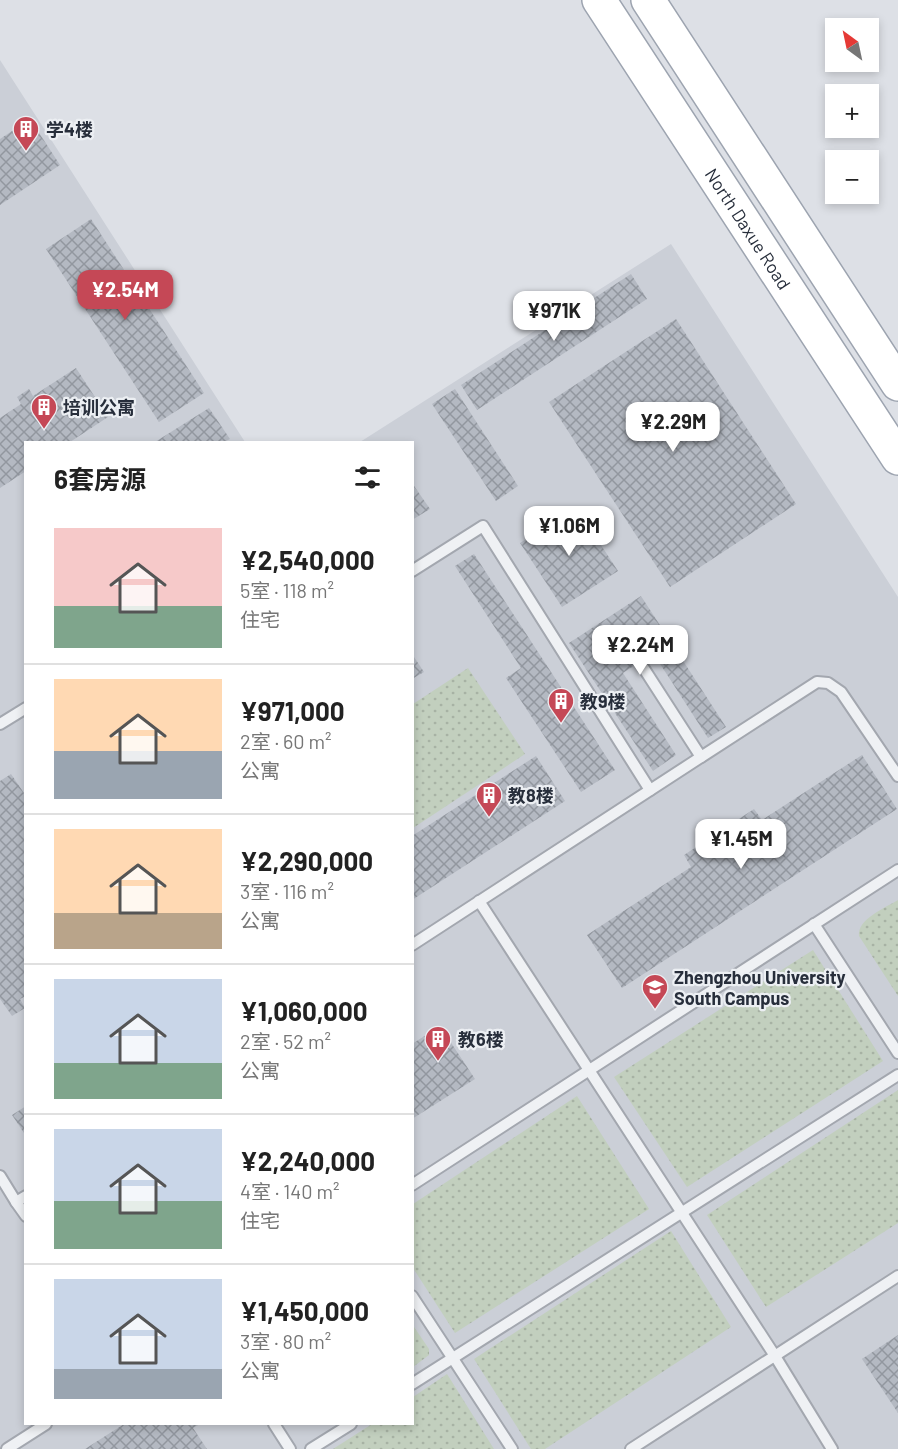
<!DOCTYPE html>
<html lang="zh">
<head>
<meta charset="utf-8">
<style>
	:root { --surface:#fff; --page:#f6f6f6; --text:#222; --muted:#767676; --line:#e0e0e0; --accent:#c54856 }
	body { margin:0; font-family:Barlow,"Noto Sans SC",sans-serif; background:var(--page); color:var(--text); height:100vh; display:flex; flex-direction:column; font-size:22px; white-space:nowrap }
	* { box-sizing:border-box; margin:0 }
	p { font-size:20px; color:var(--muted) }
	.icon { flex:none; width:33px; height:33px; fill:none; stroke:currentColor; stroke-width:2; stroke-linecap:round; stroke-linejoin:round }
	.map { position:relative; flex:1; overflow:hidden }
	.drawer { position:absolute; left:24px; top:441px; width:390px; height:984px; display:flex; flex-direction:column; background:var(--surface); border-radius:0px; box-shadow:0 3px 9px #0003 }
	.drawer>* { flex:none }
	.needle { width:39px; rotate:327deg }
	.controls { position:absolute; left:825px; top:18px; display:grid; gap:12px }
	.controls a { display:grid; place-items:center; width:54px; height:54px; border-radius:0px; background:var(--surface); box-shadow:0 3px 9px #0003; font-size:30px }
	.price { position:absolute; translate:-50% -51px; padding:0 14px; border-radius:12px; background:#fff; color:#222; font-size:20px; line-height:39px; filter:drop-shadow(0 2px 3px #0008) }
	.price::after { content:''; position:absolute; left:50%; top:36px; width:18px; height:14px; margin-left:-9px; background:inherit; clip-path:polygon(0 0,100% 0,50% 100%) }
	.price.active { background:var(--accent); color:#fff }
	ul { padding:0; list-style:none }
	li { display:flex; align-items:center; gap:18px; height:150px; padding:0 30px }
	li+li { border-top:2px solid var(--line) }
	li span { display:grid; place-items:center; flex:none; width:168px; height:120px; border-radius:0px; color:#555 }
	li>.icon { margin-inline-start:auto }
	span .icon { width:72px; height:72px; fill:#fffc; stroke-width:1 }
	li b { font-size:26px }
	h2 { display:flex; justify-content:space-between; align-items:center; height:72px; padding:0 30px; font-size:26px }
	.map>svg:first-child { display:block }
	.built { fill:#cbcfd7 }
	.green { fill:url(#green-dots) }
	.building { fill:url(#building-cross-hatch) }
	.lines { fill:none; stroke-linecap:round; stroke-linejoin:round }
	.lane-casing { stroke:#a3a7af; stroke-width:14 }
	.primary-casing { stroke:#9da4b0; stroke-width:36 }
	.lane { stroke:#eff1f4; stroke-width:10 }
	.primary { stroke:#fff; stroke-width:33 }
	.labels { text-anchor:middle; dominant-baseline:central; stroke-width:4.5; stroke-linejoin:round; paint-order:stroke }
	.poi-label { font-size:18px; font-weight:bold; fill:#272e3b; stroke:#eceff3; text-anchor:start }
	.street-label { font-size:18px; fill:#272e3b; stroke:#eceff3 }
</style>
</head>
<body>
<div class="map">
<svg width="898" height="1449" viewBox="0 0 898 1449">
	<defs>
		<pattern id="green-dots" width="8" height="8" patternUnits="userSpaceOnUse" patternTransform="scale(1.5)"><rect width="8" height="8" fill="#c2cfbe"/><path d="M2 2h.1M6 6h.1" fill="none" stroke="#a7b2a4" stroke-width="1.8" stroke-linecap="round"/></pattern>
		<pattern id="building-cross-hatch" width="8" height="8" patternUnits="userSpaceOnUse" patternTransform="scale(1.5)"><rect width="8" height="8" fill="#b4b9c2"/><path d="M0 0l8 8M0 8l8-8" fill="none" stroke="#92979f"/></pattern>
	</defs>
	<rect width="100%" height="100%" fill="#dde0e6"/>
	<path class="built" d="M0,60L245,442H26V1424H412V442H360L671,244L898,597V1449H0Z"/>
	<g class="green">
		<path d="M468,668L525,754L413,828V704Z"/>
		<path d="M898,900V996L859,936C857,919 885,908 898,900Z"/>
		<path d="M813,950L883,1061L687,1187L614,1077Z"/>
		<path d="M898,1090V1223L766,1307L707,1215Z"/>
		<path d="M577,1096L649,1209L455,1333L413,1268V1204Z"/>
		<path d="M671,1231L731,1327L545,1449H531L474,1359Z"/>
		<path d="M412,1324L429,1349V1355L413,1367Z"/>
		<path d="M447,1374L494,1449H333L372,1424H412L413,1397Z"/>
	</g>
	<g class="building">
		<path d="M30,119L60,165L0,205V139Z"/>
		<path d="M91,219L204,393L159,422L46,249Z"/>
		<path d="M631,274L647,299L477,410L461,385Z"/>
		<path d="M676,319L796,504L670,587L549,402Z"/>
		<path d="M76,368L108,417L70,442H26V471L0,488V418L21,404L17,397L29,389L33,396Z"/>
		<path d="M455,389L518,486L496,501L432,404Z"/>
		<path d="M209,408L230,439L224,442H155Z"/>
		<path d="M412,483L430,509L412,520Z"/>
		<path d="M576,507L618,571L562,607L520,543Z"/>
		<path d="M474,554L615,770L581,792L506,678L521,668L455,566Z"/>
		<path d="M641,596L726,727L708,738L653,653L623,673L676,755L653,771L569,643Z"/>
		<path d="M412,654L424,672L412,679Z"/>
		<path d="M862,755L897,809L622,988L587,935L691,867L684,855L754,809L762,820Z"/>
		<path d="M536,756L565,801L412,900V836Z"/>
		<path d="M11,774L26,796V996L20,999L25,1008L12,1016L0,999V781Z"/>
		<path d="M440,1026L475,1079L412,1119V1044Z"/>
		<path d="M26,1106V1136L12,1115Z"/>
		<path d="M898,1335V1413L862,1359Z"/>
		<path d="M124,1424H200L193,1428L207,1449H85Z"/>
	</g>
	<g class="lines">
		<g class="lane-casing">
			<g id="lane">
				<path d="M412,571L483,526L650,790"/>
				<path d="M641,664L701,757L817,682L828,683L841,692L898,776"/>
				<path d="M0,724L26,708"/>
				<path d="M479,901L775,1356L832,1449"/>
				<path d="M814,924L898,1053"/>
				<path d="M412,945L701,757"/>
				<path d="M0,1176L16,1202L26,1196"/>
				<path d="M412,1185L898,870"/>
				<path d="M16,1202L26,1216"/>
				<path d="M412,1296L512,1449"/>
				<path d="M412,1384L898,1075"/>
				<path d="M274,1424L290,1449"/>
				<path d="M7,1449L46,1424"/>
				<path d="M311,1449L351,1424"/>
				<path d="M631,1449L898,1276"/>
			</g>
		</g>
		<g class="primary-casing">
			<g id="primary">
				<path id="s1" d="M599,0L898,458"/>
				<path d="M648,0L898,384"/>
			</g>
		</g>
		<use href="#lane" class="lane"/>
		<use href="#primary" class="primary"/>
	</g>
	<defs>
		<g id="building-pin" transform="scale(1.35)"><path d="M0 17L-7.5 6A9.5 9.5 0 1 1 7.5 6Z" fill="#c54856" stroke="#eceff3"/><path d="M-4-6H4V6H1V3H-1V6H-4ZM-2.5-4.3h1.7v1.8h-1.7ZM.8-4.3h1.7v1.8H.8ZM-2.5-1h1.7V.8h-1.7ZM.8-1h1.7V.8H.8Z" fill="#fff"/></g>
		<g id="university-pin" transform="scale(1.35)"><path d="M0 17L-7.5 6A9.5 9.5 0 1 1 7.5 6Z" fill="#c54856" stroke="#eceff3"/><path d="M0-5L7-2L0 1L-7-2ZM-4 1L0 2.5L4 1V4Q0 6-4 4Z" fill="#fff"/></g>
	</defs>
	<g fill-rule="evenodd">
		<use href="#building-pin" x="26" y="129"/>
		<use href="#building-pin" x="44" y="407"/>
		<use href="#building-pin" x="561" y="701"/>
		<use href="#building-pin" x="489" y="795"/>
		<use href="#university-pin" x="655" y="987"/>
		<use href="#building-pin" x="438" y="1039"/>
	</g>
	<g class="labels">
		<g class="poi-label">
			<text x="46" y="129">学4楼</text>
			<text x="63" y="407">培训公寓</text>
			<text x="580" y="701">教9楼</text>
			<text x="508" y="795">教8楼</text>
			<text x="674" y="977">Zhengzhou University<tspan x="674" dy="21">South Campus</tspan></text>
			<text x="458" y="1039">教6楼</text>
		</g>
		<g class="street-label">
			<text stroke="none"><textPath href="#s1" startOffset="273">North Daxue Road</textPath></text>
		</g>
	</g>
</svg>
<div class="controls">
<a><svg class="needle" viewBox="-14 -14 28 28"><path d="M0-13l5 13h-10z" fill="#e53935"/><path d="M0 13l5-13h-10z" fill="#767676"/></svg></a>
<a>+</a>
<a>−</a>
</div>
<b class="price active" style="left:125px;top:321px">¥2.54M</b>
<b class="price" style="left:554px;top:342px">¥971K</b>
<b class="price" style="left:673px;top:453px">¥2.29M</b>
<b class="price" style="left:569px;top:557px">¥1.06M</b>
<b class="price" style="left:640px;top:676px">¥2.24M</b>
<b class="price" style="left:741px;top:870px">¥1.45M</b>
<section class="drawer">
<h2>6套房源<svg class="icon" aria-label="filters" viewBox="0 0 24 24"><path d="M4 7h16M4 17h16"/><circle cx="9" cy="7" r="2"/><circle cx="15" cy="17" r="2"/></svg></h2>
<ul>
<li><span style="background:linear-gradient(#f6c9c9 65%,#7fa58c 0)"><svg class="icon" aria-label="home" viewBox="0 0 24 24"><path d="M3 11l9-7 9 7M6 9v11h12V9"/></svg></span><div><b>¥2,540,000</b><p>5室 · 118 m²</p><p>住宅</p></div></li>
<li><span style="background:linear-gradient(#ffd9b3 60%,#9aa5b1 0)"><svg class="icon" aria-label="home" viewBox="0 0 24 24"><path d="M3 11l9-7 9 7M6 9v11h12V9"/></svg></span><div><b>¥971,000</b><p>2室 · 60 m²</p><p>公寓</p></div></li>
<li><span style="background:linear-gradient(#ffd9b3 70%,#b9a48a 0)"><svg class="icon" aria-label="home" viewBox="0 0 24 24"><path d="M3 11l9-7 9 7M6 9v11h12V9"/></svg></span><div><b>¥2,290,000</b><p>3室 · 116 m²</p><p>公寓</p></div></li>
<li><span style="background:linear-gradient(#c9d6e8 70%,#7fa58c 0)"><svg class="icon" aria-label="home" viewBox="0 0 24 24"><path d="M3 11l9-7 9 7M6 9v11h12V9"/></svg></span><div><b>¥1,060,000</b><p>2室 · 52 m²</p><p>公寓</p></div></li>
<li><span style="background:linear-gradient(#c9d6e8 60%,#7fa58c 0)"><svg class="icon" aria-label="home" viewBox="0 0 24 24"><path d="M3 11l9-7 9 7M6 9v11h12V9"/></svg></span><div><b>¥2,240,000</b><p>4室 · 140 m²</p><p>住宅</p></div></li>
<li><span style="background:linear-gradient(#c9d6e8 75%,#9aa5b1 0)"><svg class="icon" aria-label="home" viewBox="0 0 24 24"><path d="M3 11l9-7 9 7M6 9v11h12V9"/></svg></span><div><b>¥1,450,000</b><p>3室 · 80 m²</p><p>公寓</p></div></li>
</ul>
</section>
</div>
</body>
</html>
